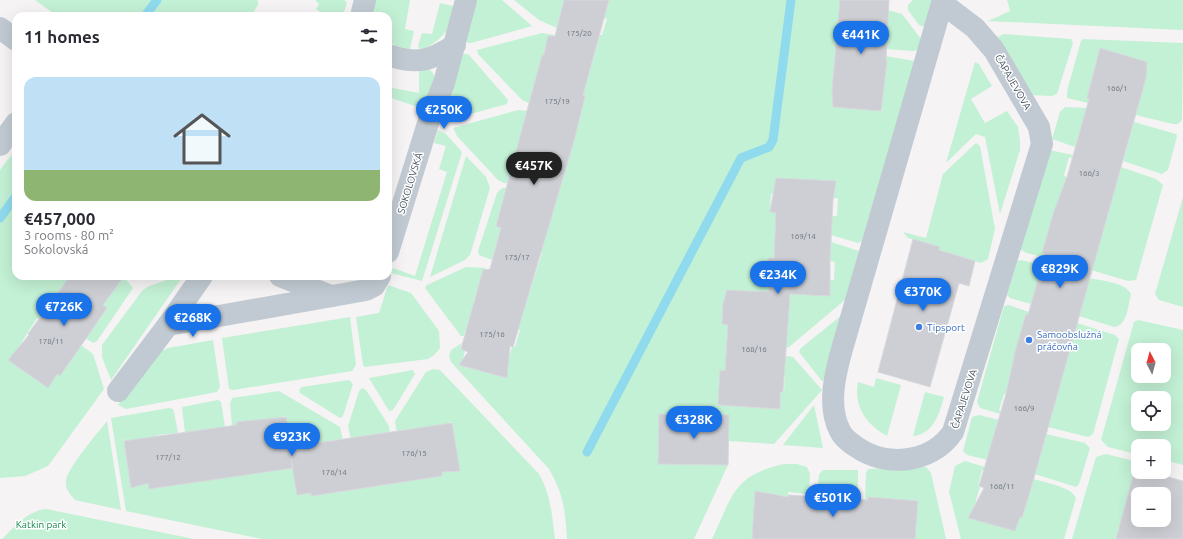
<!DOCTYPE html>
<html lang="en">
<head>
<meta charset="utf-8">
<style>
	:root { --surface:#fff; --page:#f2f2f3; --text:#2b2b33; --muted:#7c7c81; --line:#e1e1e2; --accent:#1a73e8 }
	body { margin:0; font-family:Ubuntu,sans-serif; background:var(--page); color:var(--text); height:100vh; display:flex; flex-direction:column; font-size:15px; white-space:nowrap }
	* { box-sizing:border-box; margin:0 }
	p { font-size:13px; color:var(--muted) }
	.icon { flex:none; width:22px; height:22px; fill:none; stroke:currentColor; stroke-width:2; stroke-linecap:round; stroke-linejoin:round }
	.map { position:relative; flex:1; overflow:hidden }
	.side { position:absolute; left:12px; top:12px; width:380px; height:268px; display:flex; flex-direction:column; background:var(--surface); border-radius:12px; box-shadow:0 4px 16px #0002 }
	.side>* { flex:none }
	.needle { width:26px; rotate:354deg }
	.tools { position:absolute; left:1131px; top:343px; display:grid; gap:8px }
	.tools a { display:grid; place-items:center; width:40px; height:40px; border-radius:8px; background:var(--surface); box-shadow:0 4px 16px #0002; font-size:20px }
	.price { position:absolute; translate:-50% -34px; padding:0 9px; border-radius:14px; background:var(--accent); color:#fff; font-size:13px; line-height:26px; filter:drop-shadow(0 1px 2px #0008) }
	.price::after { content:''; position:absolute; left:50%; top:24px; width:12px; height:9px; margin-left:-6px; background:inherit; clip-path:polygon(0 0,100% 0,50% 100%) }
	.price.on { background:#222; color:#fff }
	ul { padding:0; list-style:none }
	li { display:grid; align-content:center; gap:8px; height:212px; padding:0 12px }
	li+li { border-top:1px solid var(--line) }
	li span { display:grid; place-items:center; height:124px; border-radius:12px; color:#555 }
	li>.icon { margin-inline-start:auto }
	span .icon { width:72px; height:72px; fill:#fffc; stroke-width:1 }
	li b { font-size:17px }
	h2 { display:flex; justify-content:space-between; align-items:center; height:48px; padding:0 12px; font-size:17px }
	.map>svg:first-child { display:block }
	.green { fill:#c3f1d5; fill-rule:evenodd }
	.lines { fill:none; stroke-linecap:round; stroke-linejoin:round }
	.stream { stroke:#90daee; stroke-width:9 }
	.building { fill:#cdcfd5; stroke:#d7d9de; fill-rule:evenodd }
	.street { stroke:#c1cad2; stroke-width:22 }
	.shop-dot { fill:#3f7fe0; stroke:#fff; stroke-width:1.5 }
	.labels { text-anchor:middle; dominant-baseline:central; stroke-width:3; stroke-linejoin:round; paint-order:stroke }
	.number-label { font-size:8px; fill:#6b747e }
	.street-label { font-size:10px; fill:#4a5661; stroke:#fff }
	.shop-label { font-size:10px; fill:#366cbe; stroke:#fff; text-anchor:start }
	.park-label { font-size:10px; fill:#17864f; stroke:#fff }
</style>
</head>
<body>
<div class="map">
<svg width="1183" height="539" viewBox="0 0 1183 539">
	<rect width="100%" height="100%" fill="#f5f3f3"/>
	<g class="green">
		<path d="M35,0H258L257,2L259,3L251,16H57Z"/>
		<path d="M344,0L347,2L343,16H325L316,9L319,4L315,0Z"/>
		<path d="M374,0H410L405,29L414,31L410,49L396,46L388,41V16H373Z"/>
		<path d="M475,0H502L532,26L471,43L465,42Z"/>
		<path d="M514,0H564L557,28L539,20Z"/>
		<path d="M609,0H840L833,107L882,111L883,109H880L887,61L885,60V56L915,61L862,241L858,243L831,235L832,216H837L838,198H833L834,183H836V181L776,178L777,194H771L770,212L776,213L774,258H768L766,275L772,276L769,292L727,290L723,307V324L728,325L725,371H720V405L780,409V406H778V392H784L785,374L780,373L781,355L793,357L822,390L774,444L728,441V415L659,414L658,464L728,465L694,539H567C565,510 564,495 549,469L451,362L449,356L451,350L462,343L460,348L465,350L462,364L459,365L507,378L504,375L512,347H515L520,330L518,329L542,253L540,252L564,176L562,175L585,96L583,95L600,35H602L607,19L604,18Z"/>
		<path d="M913,0H932L925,27L919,25L908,10V5Z"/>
		<path d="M1007,0H1183V30L988,21L1010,11Z"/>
		<path d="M440,3L457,7C452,28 440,43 420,50L418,46L422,33L432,34Z"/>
		<path d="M888,10L902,14L921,39L918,50L913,51L886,49Z"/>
		<path d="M542,33L555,35L554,38L548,36L545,51L548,57L542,55L529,103L522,100L478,54L477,50Z"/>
		<path d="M1004,34L1071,39L1073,43L1057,94L1052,96L1031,95L998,37Z"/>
		<path d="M1083,39L1183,43L1182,120L1178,124H1173L1136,115L1138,108L1132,107L1135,96L1141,97L1146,78L1141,76L1147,62L1101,49L1087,98L1089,100L1088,103L1067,98V91L1081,41Z"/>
		<path d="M462,53L469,55L508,100L507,104L452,119L442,117Z"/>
		<path d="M975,62L979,64L992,86L971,99L985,123L1007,111L1018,127L1020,142V150L1000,214L985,137L976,134L946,163Z"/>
		<path d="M429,69L433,73L435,78L424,109L388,97V87L419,93V71Z"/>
		<path d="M1065,107L1087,108L1075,147L1052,139L1060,112Z"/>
		<path d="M518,110L527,111L513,183H504L498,180L457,136L453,128Z"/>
		<path d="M1134,122L1176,134L1177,136L1168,170L1162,174L1123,161L1128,144L1122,143L1123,139L1129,141Z"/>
		<path d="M438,130L446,134L462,152L422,281L391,273L393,268L415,276L447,172L439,169L446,146L434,143Z"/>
		<path d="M976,143L980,146L995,229L988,259L981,263L939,250L940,247L908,238L903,232L926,238L943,174Z"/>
		<path d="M16,149V276H70L39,319L37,318L11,359L9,358L8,360L48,388L55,373L60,376L70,362L66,358L77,342L93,354L104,389L48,466L25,476L0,478V170Z"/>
		<path d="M1049,150L1073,155L1072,158L1069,157L1064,176L1067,177L1042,253L1045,254L1044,257L1026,253L1020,249Z"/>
		<path d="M466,156L486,177L490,188L470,255L465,260L430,277Z"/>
		<path d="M1121,167L1156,179L1163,185L1136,280L1128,281L1091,270Z"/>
		<path d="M502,188H512L500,211L496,226L501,228L492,260L479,255L478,251L497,193Z"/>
		<path d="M1183,197V307L1159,300L1155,294Z"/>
		<path d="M831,242L859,251L846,299L789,347L781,348C788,328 790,314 786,293L830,296V293H828L829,280H834L835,262L830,261Z"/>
		<path d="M1021,260L1042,265L1031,304L1010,298L1007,295L1017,261Z"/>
		<path d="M466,267L486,268L483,270L479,284L483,289L478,288L473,302L478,304L470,332L465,331L464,336H461L425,288L427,285Z"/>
		<path d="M123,276L133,288L97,341L93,343L85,338L93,319L98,322L107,308L103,305Z"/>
		<path d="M179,276H183L111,380L102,357V345L142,291L149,286Z"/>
		<path d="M1089,278C1102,281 1125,282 1131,294C1128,305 1128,325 1114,327L1079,316Z"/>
		<path d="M388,285L411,293L439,331L440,348L434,355L428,359L365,367L363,365L356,317L379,313Z"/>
		<path d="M1009,305L1029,312L1028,315L1026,314L1006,394H1004L999,410L1002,411L1001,414L980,408L977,402L1004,306Z"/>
		<path d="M842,315L825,380L822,381L799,352L801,348Z"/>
		<path d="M350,317L356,365L352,371L233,390L229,389L222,338Z"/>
		<path d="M1138,320L1183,330V465L1164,460V446H1138V453L1136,454L1108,447L1101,440L1134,322ZM1138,350H1164V376H1138ZM1138,398H1164V424H1138Z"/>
		<path d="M1077,323L1115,335L1119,339L1093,434L1088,437L1048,427Z"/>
		<path d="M213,340L220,387L217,392L126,409L118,405L154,354L168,348Z"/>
		<path d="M433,369L440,370L539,474C551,495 552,516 555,539H262L126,511L111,418L169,408L173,409L174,412L178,433L157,435V437L127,442L126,439L124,440L131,488L133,485L148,482L149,489L292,464L311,490L312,496L377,486L376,481H378L379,486L410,481L409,476L422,474L423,479L442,476V471H460L452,422L448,423L449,425L419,430V428L401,430L402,433H397L395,421L426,372Z"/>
		<path d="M413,370L415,374L393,410L389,411L369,378Z"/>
		<path d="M876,378L901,385L887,436C867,425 853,406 858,382L874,387Z"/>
		<path d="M349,380L353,384L343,416L340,418L300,393L299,390L302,387Z"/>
		<path d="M362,388L366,390L389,426L390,434L351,440L348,426L359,391Z"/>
		<path d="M279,391L340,427L343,441H340L339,439L293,449L292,446L290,447L285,416L282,417V419L236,423L237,425L232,426L230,404L232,398Z"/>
		<path d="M925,392L944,397C939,415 933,434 913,436Z"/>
		<path d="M218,400L221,402L225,427L185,433L182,407Z"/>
		<path d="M814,405L823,448L783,445Z"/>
		<path d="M979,415L999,420L988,460L967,455L963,451L972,417Z"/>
		<path d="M107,421L121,510L75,500C70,494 65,489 66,481C67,468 98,433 107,421Z"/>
		<path d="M1046,434L1085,443L1090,448L1079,484L1076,487L1035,474L1040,456L1035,453Z"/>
		<path d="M1106,454L1138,462V468H1135L1116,539H1072L1096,457Z"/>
		<path d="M965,461L985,467L984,471L982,470L978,486L980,487L971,517L968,518L1015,531L1013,529L1017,516L1022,517L1033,479C1044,482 1072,487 1076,498L1064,539H961L949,492L955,466Z"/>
		<path d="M784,464H797L807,467L810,474L809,497L806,496V494L788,492V496L759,494L752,539H712C732,497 733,475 784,464Z"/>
		<path d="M926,467L931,473L946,539H915L918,501L915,500V503L869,497L868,500H865L866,473L868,469Z"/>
		<path d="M823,470H858V499L817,497L819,474Z"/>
		<path d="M46,509L194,539H2C16,526 27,511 46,509Z"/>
	</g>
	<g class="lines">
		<g class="stream">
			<path d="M145,16L157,0"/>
			<path d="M0,218L16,196"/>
			<path d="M587,452L741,158L769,147L773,140L791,0"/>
		</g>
	</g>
	<g class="building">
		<path d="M564,0H609L583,95L585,96L574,141L513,347L510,346L507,378L459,365L468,352L461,349L483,270L490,269L501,228L496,226L542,55H544L548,36H555Z"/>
		<path d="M840,0H889L886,60L887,61L881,111L833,107L832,91Z"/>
		<path d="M1100,48L1147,62L1146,78L1032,485L1022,518L1020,517L1015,531L968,518L984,488L979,486L1006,394L1016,348L1026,314L1028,315L1045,254L1042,253L1054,211L1067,177L1089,99L1087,98Z"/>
		<path d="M776,178L836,181L833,200L830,261V296L790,294L783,392H780V409L718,405L720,370L725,371L728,325L722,324L723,304L727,290L769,292L767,270L768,258H774L776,213L770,212Z"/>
		<path d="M913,239L940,247L939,250L975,261L969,286L959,283L930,387L878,372Z"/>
		<path d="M70,276H124L103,305L107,308L60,376L57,374L48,388L8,360L29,335L28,334Z"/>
		<path d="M659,414L729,415L728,465L658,464Z"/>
		<path d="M286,417L290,447L452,423L460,471L442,472V476L311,496V493L297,495L291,459L293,468L149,489L148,483L131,488L124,441L237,425L236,422Z"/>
		<path d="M1135,468L1138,469V472H1150L1183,481V539H1116ZM1138,494H1164V520H1138Z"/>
		<path d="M755,491L788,497V495L868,500V497L918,501L915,539H752Z"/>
	</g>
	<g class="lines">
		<g class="street">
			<path d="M942,3L975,28L994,50L1039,127L1042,144L953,432C931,464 885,468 855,446C849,442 843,437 840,431C827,406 835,374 842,349L943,0"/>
			<path d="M361,16L365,0"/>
			<path d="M0,28L16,40"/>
			<path d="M388,55C417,65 430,61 455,45"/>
			<path d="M0,145L16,123"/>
			<path d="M388,252L429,120L444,83L466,0"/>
			<path d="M280,276L331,296"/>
			<path d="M168,325L366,290L374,286L380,276"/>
			<path d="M118,391L168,325L202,276"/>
		</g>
	</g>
	<g class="shop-dot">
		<circle cx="919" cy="327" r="4"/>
		<circle cx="1029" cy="340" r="4"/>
	</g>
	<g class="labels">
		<g class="number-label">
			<text x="579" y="33">175/20</text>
			<text x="1117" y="88">166/1</text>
			<text x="557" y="101">175/19</text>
			<text x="1089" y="173">166/3</text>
			<text x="803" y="236">169/14</text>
			<text x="517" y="257">175/17</text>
			<text x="492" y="334">175/16</text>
			<text x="51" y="341">178/11</text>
			<text x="754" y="349">168/16</text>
			<text x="1024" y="408">166/9</text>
			<text x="414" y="453">176/15</text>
			<text x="168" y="457">177/12</text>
			<text x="334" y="472">176/14</text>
			<text x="1002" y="486">166/11</text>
		</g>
		<g class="street-label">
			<text transform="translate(1013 82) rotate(60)">ČAPAJEVOVA</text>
			<text transform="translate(410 183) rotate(-73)">SOKOLOVSKÁ</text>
			<text transform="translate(964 399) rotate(-72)">ČAPAJEVOVA</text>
		</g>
		<g class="shop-label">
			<text x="927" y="327">Tipsport</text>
			<text x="1037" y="334">Samoobslužná<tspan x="1037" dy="12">práčovňa</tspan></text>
		</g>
		<g class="park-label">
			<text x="41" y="524">Katkin park</text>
		</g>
	</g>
</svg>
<div class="tools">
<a><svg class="needle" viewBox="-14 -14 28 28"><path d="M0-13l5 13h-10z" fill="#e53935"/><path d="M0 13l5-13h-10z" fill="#7c7c81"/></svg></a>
<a><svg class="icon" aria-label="locate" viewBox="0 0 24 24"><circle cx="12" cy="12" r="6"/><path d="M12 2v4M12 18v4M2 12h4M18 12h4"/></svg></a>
<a>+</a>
<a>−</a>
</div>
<b class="price" style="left:861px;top:55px">€441K</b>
<b class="price" style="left:444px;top:130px">€250K</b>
<b class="price on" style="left:534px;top:186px">€457K</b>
<b class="price" style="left:1060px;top:289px">€829K</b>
<b class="price" style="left:778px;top:295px">€234K</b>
<b class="price" style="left:923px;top:312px">€370K</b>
<b class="price" style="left:64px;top:327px">€726K</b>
<b class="price" style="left:193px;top:338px">€268K</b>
<b class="price" style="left:694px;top:440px">€328K</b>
<b class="price" style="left:292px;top:457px">€923K</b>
<b class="price" style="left:833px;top:518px">€501K</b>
<section class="side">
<h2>11 homes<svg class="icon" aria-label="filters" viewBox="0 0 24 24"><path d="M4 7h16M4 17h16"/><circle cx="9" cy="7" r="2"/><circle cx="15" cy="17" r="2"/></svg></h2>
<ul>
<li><span style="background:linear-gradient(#bfe0f5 75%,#8fb573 0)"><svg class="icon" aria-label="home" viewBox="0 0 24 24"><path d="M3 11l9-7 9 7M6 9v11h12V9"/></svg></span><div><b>€457,000</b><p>3 rooms · 80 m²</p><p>Sokolovská</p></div></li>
</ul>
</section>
</div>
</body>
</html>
